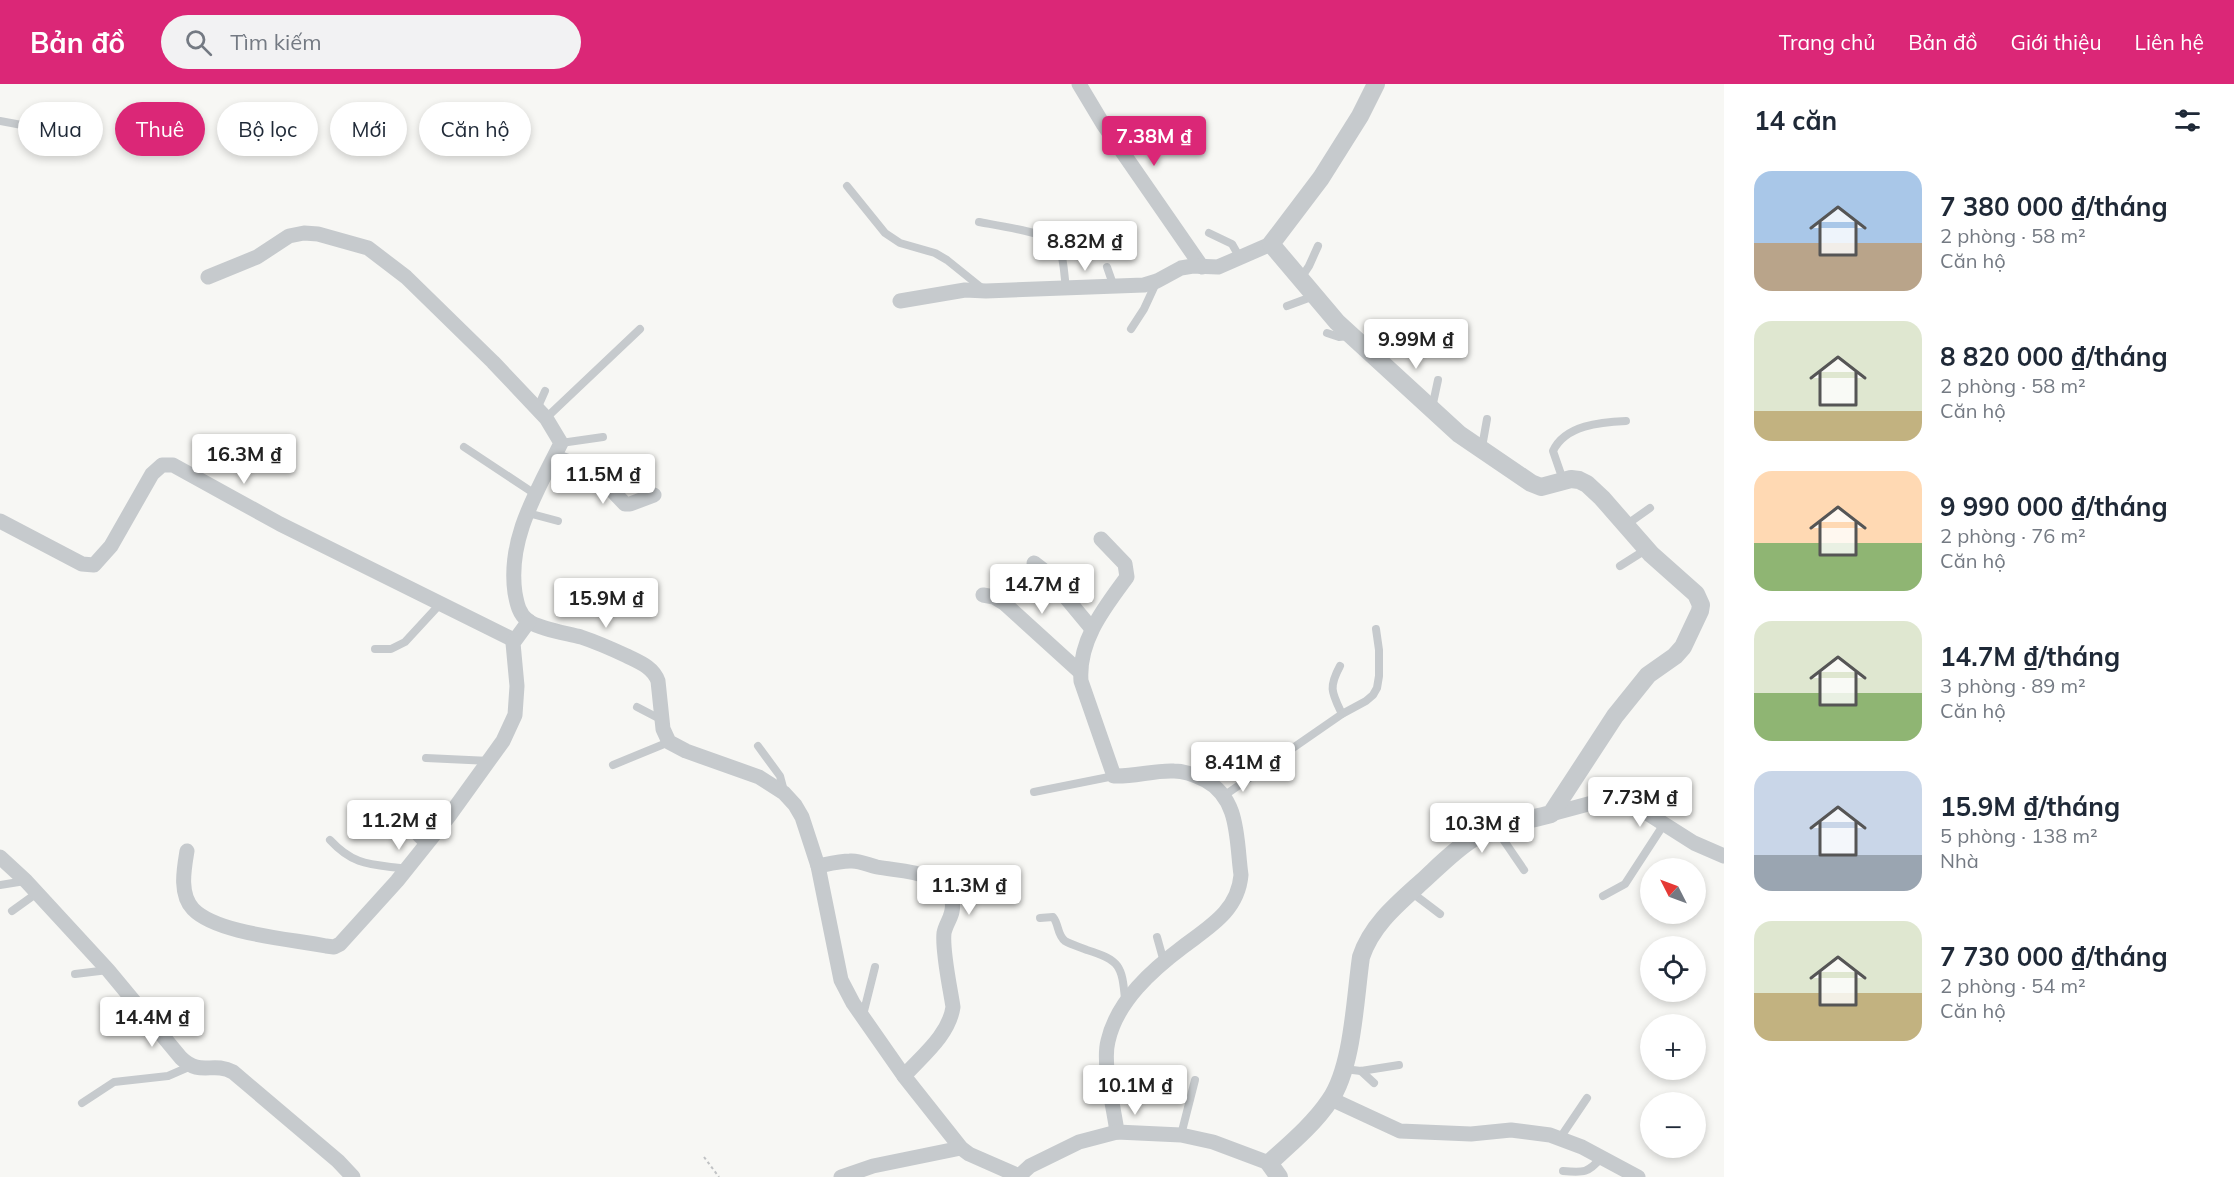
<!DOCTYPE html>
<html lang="vi">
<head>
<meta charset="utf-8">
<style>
	:root { --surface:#fff; --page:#f2f2f3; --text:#1f2937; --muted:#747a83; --accent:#db2777 }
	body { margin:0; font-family:Mulish,sans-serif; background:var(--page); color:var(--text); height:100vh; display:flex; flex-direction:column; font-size:22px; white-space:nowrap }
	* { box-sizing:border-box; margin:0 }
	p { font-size:20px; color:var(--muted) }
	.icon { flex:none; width:33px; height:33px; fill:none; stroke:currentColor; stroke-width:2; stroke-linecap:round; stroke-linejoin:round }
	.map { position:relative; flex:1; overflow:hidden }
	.panel { display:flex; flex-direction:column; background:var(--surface); width:510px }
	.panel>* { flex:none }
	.top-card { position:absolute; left:18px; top:18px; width:570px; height:54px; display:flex; gap:12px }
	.needle { width:39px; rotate:312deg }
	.tools { position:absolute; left:1640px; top:774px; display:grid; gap:12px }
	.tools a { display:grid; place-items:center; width:66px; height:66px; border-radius:50%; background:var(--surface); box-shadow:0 3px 9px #0003; font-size:30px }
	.price { position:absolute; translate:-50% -51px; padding:0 14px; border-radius:6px; background:#fff; color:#222; font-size:20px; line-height:39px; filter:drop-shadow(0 2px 3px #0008) }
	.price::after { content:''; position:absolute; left:50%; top:36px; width:18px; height:14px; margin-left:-9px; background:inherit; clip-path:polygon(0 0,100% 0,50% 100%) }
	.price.current { background:var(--accent); color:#fff }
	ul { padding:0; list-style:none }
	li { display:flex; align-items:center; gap:18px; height:150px; padding:0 30px }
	li span { display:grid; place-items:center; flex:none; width:168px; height:120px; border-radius:18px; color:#555 }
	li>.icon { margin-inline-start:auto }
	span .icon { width:72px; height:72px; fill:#fffc; stroke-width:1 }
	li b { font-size:26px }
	h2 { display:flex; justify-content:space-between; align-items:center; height:72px; padding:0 30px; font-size:26px }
	.pill { padding:0 21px; border-radius:27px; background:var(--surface); box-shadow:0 3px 9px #0003; font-size:21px; line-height:54px }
	.pill.current { background:var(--accent); color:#fff }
	header { display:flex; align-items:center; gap:36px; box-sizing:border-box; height:84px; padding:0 30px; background:var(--accent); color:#fff }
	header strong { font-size:28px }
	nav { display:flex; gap:33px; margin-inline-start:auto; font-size:21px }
	.search { width:420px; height:54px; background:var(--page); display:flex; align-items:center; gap:15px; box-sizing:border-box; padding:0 21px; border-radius:33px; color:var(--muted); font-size:22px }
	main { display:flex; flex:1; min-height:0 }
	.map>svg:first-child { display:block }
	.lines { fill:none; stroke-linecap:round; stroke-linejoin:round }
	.path { stroke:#c0c2c4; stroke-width:2; stroke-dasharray:3 3; stroke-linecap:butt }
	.service { stroke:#c6cacd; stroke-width:8 }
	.minor { stroke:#c6cacd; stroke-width:15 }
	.tertiary { stroke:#c6cacd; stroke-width:18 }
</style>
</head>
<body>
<header>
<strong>Bản đồ</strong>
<div class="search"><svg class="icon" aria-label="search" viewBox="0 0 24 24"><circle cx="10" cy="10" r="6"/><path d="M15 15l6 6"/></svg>Tìm kiếm</div>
<nav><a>Trang chủ</a><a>Bản đồ</a><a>Giới thiệu</a><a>Liên hệ</a></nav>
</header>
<main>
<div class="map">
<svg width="1724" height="1093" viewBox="0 0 1724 1093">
	<rect width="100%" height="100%" fill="#f7f7f4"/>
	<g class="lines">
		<path class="path" d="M704,1073L719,1093"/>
		<g class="service">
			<path d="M0,37L54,47"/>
			<path d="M847,102L885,149L900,159L935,169L947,176L983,205"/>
			<path d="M979,138C994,141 1049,149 1056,159C1064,169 1064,191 1066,204"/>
			<path d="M1209,149L1232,160L1240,174"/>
			<path d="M1107,183L1114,203"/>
			<path d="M1301,194L1309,182L1318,162"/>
			<path d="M1287,222L1314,212"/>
			<path d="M1131,245L1144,225L1156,199"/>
			<path d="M1327,249L1339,253L1349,252"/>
			<path d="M1432,324L1438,296"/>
			<path d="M537,325L545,307"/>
			<path d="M546,334L640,245"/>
			<path d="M561,359L603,353"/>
			<path d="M464,363L535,410"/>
			<path d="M1482,363L1487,335"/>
			<path d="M1563,396L1553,367C1565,341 1601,338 1626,337"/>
			<path d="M528,429L558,437"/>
			<path d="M1626,441L1650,424"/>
			<path d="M1620,482L1647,465"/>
			<path d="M375,565H391L405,558L441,519"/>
			<path d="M1340,582C1328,604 1332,609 1342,630"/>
			<path d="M637,623L662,636"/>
			<path d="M758,662L780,692L784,707"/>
			<path d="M426,674L490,677"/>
			<path d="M613,681L669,658"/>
			<path d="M1034,708L1114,692"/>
			<path d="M1225,711L1342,630L1366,617L1373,611L1377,604L1379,592V566L1376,545"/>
			<path d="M1592,719L1593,702"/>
			<path d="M399,736L425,762"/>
			<path d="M1496,745L1524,786"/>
			<path d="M330,756C355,783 372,780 407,785"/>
			<path d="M0,801L25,797"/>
			<path d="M1411,808L1440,830"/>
			<path d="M1603,812L1625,800L1664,740"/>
			<path d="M12,827L37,809"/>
			<path d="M1040,834L1053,833C1059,840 1057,851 1065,857C1072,861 1080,863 1087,866C1120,876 1122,882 1125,915"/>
			<path d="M1157,853L1164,878"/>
			<path d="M75,890L108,886"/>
			<path d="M863,931L875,883"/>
			<path d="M1344,985L1361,987L1399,981"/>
			<path d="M1361,987L1374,999"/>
			<path d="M82,1019L114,998L168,992L191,982"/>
			<path d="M1181,1051L1195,996"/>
			<path d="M1560,1054L1587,1014"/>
			<path d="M1563,1087C1584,1089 1588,1089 1602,1073"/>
		</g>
		<g class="minor">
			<path d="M1079,0L1103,40L1202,183"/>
			<path d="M208,193L257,173L289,152L304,149L318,150L368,164L406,193L493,278L546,334L561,359C538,406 507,454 515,509C517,520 519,530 528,537C540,545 566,549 581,553C596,558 612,565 627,572C639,578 653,583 658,597L663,645L669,658L686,667L759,693L784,709L795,721L802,733L818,782L841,896L853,919L904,992L961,1064L969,1070L1019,1092"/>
			<path d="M900,217L965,206L986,207L1144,201L1157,197L1181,184L1193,182L1218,183L1271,160"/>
			<path d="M555,373L567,377L604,398L625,420H630L654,411"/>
			<path d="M0,437L82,480L94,481L111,462L152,390L162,381H173L280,440L514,556"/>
			<path d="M1101,455L1125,480L1127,493C1105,523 1078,556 1081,597L1114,692C1134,693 1154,686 1174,687C1184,687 1195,691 1205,696C1240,715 1236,755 1241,791C1238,827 1209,843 1184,862C1152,886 1117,917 1108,957C1102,980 1114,1024 1117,1048"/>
			<path d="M1034,479L1043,486L1092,545"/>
			<path d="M983,511L994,513L1004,519L1080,588"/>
			<path d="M1551,730L1592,719L1620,717L1642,726L1694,759L1724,772"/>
			<path d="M187,767C184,785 179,810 193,825C217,850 292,855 326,862L334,863L340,860L397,797L449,732L503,657L515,631L517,602L513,559L529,537"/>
			<path d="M0,773L26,797L108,886L181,974C201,993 212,977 233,988L338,1077L353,1093"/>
			<path d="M818,782C828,780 840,777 850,777C859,776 868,781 877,783C903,788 943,786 952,818C955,830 946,838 944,849C942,867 950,903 953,923C949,951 922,972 904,992"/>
			<path d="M1331,1015L1400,1047L1471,1050L1511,1046L1550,1051L1582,1063L1638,1093"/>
			<path d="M841,1093L873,1082L961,1064"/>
			<path d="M1018,1093L1030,1082L1079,1058L1117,1048L1181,1051L1213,1058L1269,1079"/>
		</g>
		<path class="tertiary" d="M1279,1093L1269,1079C1290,1060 1314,1040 1330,1016C1353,983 1355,914 1361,873C1372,839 1401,817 1427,793C1441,780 1456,765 1472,755C1495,741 1526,737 1551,730L1615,632L1648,591L1675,572L1683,563L1700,527L1701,521L1696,510L1651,470L1602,414L1587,400L1579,396L1571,395L1541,403L1531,399L1459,350L1351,251L1337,238L1271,160L1321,94L1360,32L1376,0"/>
	</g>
</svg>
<div class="tools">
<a><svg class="needle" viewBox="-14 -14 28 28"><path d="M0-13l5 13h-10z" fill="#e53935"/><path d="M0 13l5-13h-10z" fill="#747a83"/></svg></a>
<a><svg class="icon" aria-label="locate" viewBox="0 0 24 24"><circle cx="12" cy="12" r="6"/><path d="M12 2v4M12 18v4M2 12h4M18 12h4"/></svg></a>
<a>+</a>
<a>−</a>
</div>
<b class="price current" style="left:1154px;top:83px">7.38M ₫</b>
<b class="price" style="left:1085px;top:188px">8.82M ₫</b>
<b class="price" style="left:1416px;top:286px">9.99M ₫</b>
<b class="price" style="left:244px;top:401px">16.3M ₫</b>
<b class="price" style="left:603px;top:421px">11.5M ₫</b>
<b class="price" style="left:1042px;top:531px">14.7M ₫</b>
<b class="price" style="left:606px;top:545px">15.9M ₫</b>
<b class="price" style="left:1243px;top:709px">8.41M ₫</b>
<b class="price" style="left:1640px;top:744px">7.73M ₫</b>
<b class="price" style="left:399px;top:767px">11.2M ₫</b>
<b class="price" style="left:1482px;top:770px">10.3M ₫</b>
<b class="price" style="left:969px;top:832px">11.3M ₫</b>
<b class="price" style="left:152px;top:964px">14.4M ₫</b>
<b class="price" style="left:1135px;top:1032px">10.1M ₫</b>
<div class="top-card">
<a class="pill">Mua</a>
<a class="pill current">Thuê</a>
<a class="pill">Bộ lọc</a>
<a class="pill">Mới</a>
<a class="pill">Căn hộ</a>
</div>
</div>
<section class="panel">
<h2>14 căn<svg class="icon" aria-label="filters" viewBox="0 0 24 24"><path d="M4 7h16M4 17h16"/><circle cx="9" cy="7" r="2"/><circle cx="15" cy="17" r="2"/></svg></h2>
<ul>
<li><span style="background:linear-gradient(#a9c7e8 60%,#b9a48a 0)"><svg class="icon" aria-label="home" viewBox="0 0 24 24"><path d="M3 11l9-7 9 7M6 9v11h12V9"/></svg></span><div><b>7 380 000 ₫/tháng</b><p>2 phòng · 58 m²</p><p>Căn hộ</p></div></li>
<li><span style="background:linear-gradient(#dfe7d0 75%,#c2b280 0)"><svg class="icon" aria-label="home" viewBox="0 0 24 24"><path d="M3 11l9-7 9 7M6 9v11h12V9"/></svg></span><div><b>8 820 000 ₫/tháng</b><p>2 phòng · 58 m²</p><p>Căn hộ</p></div></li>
<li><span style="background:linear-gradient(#ffd9b3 60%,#8fb573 0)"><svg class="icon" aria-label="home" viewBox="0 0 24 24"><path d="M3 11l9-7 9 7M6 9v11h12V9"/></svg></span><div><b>9 990 000 ₫/tháng</b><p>2 phòng · 76 m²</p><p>Căn hộ</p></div></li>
<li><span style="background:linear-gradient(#dfe7d0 60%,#8fb573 0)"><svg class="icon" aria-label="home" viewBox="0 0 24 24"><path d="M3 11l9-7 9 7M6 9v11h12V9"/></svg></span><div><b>14.7M ₫/tháng</b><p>3 phòng · 89 m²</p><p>Căn hộ</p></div></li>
<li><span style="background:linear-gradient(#c9d6e8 70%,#9aa5b1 0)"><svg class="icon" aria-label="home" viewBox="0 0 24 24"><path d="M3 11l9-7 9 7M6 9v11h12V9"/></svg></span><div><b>15.9M ₫/tháng</b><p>5 phòng · 138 m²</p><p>Nhà</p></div></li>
<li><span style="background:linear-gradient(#dfe7d0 60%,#c2b280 0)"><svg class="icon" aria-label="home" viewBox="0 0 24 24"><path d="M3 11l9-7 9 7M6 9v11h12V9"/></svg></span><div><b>7 730 000 ₫/tháng</b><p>2 phòng · 54 m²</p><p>Căn hộ</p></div></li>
</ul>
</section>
</main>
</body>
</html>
